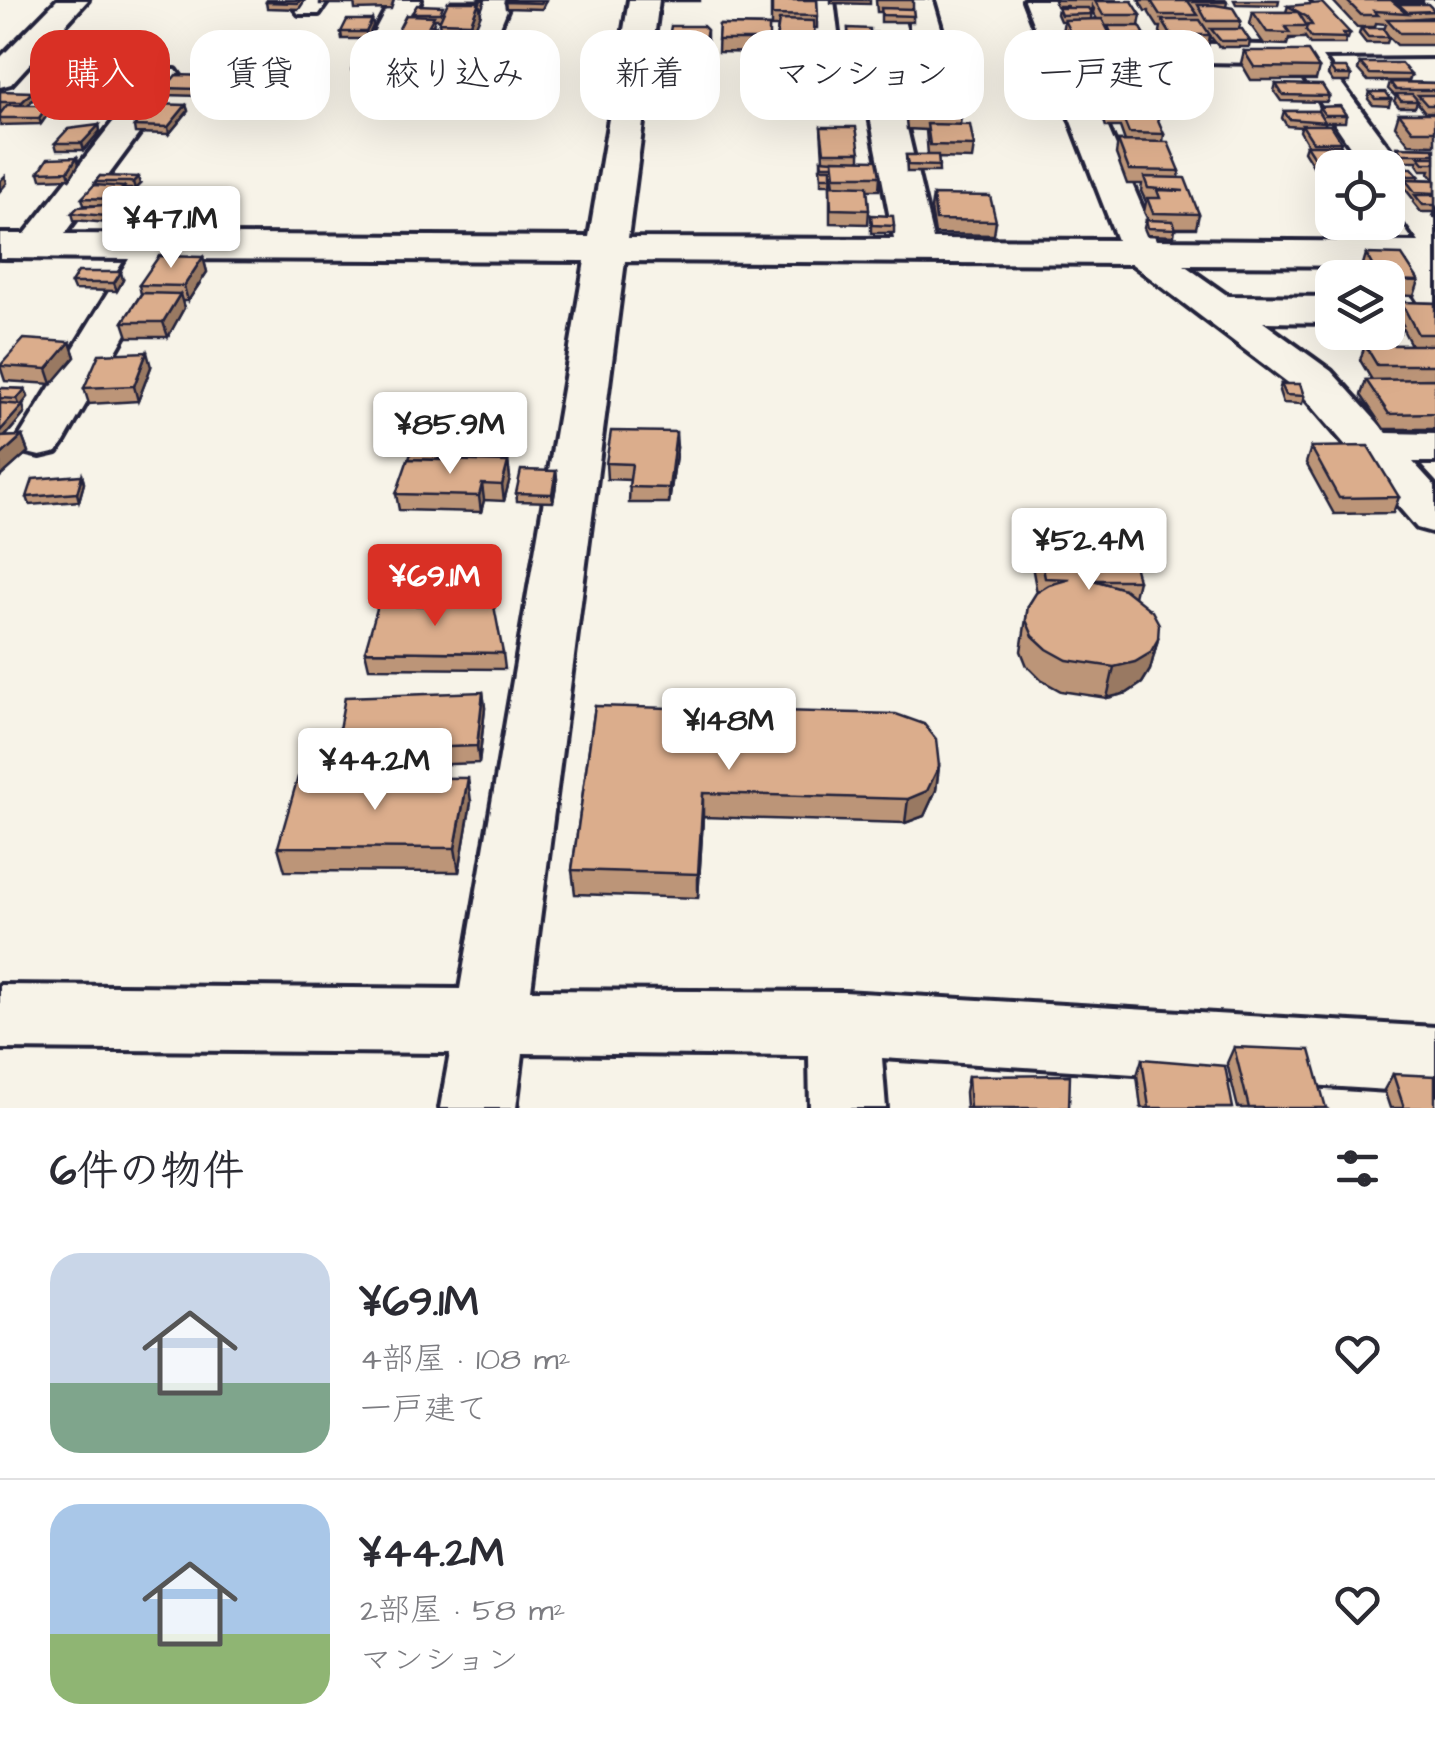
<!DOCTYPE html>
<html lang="ja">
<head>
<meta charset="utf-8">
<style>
	:root { --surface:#fff; --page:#f2f2f3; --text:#2b2b33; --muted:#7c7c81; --line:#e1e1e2; --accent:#d93025 }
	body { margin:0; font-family:"Architects Daughter","Klee One",sans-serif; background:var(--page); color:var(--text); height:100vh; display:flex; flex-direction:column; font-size:38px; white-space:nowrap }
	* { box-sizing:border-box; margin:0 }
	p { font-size:32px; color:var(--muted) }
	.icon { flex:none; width:55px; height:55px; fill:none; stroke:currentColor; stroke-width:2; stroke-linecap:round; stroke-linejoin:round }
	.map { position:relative; height:1108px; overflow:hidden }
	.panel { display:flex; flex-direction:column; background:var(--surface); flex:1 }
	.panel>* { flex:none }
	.guide { position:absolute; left:30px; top:30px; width:1375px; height:90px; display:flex; gap:20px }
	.buttons { position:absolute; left:1315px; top:150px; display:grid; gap:20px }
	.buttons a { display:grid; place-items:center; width:90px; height:90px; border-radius:20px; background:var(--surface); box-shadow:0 10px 40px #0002; font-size:50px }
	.price { position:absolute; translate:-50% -85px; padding:0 22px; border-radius:10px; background:#fff; color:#222; font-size:32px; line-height:65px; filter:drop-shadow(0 2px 5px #0008) }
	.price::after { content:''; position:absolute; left:50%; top:60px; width:30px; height:22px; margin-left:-15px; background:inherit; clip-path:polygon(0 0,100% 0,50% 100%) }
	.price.on { background:var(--accent); color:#fff }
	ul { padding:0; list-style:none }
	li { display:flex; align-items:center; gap:30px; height:250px; padding:0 50px }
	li+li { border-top:2px solid var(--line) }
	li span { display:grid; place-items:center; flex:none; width:280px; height:200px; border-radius:30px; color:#555 }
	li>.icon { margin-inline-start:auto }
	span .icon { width:120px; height:120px; fill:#fffc; stroke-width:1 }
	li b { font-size:42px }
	h2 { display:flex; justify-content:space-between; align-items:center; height:120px; padding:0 50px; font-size:42px }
	.pill { padding:0 35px; border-radius:30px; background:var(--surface); box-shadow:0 10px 40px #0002; font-size:35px; line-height:90px }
	.pill.on { background:var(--accent); color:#fff }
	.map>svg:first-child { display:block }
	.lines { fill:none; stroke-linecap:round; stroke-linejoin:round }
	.minor-casing { stroke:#22223b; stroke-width:8 }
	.minor { fill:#f7f3e8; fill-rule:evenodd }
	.wall { fill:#bc9578; stroke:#22223b; stroke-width:2.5; fill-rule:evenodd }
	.shaded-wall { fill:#997962; stroke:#22223b; stroke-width:2.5 }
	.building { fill:#dbad8c; stroke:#22223b; stroke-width:2.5 }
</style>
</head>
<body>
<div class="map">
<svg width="1435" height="1108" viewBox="0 0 1435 1108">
	<rect width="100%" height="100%" fill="#f7f3e8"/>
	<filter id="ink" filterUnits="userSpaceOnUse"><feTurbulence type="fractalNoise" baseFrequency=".01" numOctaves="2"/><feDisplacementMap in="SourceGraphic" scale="20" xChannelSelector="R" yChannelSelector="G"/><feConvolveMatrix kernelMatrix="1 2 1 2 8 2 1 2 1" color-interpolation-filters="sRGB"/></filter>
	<g filter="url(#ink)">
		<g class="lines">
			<g class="minor-casing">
				<g id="minor">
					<path d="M57,0H88L11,84L0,87V58Z"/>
					<path d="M299,0H329L319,14H299L294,8Z"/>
					<path d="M391,0H421L381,77H359L354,70Z"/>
					<path d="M481,0H511L494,41H472L468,34Z"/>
					<path d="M629,0H659L628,238L894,239L864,86L816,83L811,76L804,0H834L842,66H920L903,0H933L955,76L950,83L897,86L933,239L1117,240L1024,0H1054L1071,41L1263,45L1299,39L1342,38L1312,0H1342L1374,38H1435V56L1322,57L1435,210V307L1420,304L1395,266L1184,265L1228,296L1332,297V323L1263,322L1331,371L1387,433L1435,434V462H1413L1435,486V533L1417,528L1299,391L1132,264L625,261L531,990L844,992L1435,1027V1093L882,1058L886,1108H810L809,1056L523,1053L516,1108H440L450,1053L0,1049V985L460,989L585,261L169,259L64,442L57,452L40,456L23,452L16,442L129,259L0,258V234H25L154,70H176L181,77L65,234L589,237ZM1291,59L1365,168H1388V198L1419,242L1156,240L1079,60L1263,63Z"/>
					<path d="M1415,0H1435V15L1425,12Z"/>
				</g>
			</g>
			<use href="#minor" class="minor"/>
		</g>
		<g class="wall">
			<path d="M305,0L299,9L267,8L266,2Z"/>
			<path d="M320,0H394L391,9L355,10L354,1L352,4H320Z"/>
			<path d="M451,0H485L472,35L441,34L439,22L441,19H435L433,25L436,26L437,32L428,46L395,44L394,38L412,16V13L443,12Z"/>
			<path d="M546,0L542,9L506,8L505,2Z"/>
			<rect x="661" y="0" width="39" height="1"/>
			<path d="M771,0H817V28H814V62L818,67H841L838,52L839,40H848V28L870,33L879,44L882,59L881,72H863L864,99H858V115L819,114V98H814L813,75H788V67H774L773,40H776L778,27H771Z"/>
			<path d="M831,0H870V4L831,3Z"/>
			<path d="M876,0H913V22H881V12H877Z"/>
			<path d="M1054,0H1116L1141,15L1139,26L1145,35L1144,42L1111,41L1109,37L1108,46H1069L1062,32L1064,21H1060L1057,14L1058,8H1068L1067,6H1056ZM1092,6L1094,9L1093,13L1097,19H1091Z"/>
			<path d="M1139,0H1225L1227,2L1226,7L1241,21L1239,29L1250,41L1249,47H1219L1210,36L1208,47H1169L1160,32L1161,27H1158L1149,13V11H1145Z"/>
			<path d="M1234,0H1279L1278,5L1236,4Z"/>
			<path d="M1332,0H1423V2H1394L1398,5L1435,11L1434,17L1405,19H1435V45H1397L1389,37L1387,43H1366L1359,34L1361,28L1384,30L1386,24L1376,23L1375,27H1357Z"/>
			<path d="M1288,6L1350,33L1348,39H1346L1345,44H1310L1305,37L1304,38H1289L1287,45L1264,44L1250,24L1253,12H1286Z"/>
			<path d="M372,20L373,26L367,39H342L341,32Z"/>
			<path d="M719,25L769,26L768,53L718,52Z"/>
			<path d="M885,40L925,55L924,67L908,69L951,88L950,97L961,117L960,125L974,146L972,159L938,158L939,172H907L906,155H928L926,130L907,129L905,110L906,101L899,100L897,82L898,71L888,72L884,53Z"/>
			<path d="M707,42L701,66H666V53Z"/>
			<path d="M1081,47L1126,60L1127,54L1141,55L1142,50L1165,63L1164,69L1128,68L1127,78H1113L1116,85L1115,91H1091L1088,82L1089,78H1086L1079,59Z"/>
			<path d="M1244,51L1319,68L1316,80H1251L1241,63Z"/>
			<path d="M1193,52L1210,58L1208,65L1194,64L1192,59Z"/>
			<path d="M1360,63L1411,75L1409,81H1368L1358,70Z"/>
			<path d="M1330,68L1351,75L1350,82H1333L1328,75Z"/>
			<path d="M33,76H111L145,79L131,89H108L107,84L94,102L37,89Z"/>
			<path d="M208,76L210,83L199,96L166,95L165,88Z"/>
			<path d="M1390,82L1435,83V112H1425L1417,102L1415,107H1399L1394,101L1396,97L1388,89Z"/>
			<path d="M1276,84L1329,96L1327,102L1281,101L1274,91Z"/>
			<path d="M0,91L34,98L28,105L50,111L41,124L0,125Z"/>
			<path d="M1370,92L1391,99L1389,106L1373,105L1368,99Z"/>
			<path d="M1127,100L1164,134L1163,142L1180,171L1179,178L1199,214L1196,228H1175L1174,236L1147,235L1144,228L1146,220H1148L1144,212L1146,202L1141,191L1142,184H1127L1116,154L1118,141H1125L1120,127H1106L1103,118L1104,112H1125Z"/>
			<path d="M186,105L188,111L169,134L135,133L134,126Z"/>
			<path d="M1319,107L1346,115L1345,122H1325V125L1341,142L1340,145L1353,163L1351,168L1315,169L1304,151L1306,145H1308L1300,131L1301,127L1287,126L1282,118L1284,111H1318Z"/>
			<path d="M1399,113H1435V145L1409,144L1395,126Z"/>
			<path d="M99,125L100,131L84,150H57L55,143Z"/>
			<path d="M821,127L860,152V159L880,176L879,190H867L869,210L868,224L830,223V185H834L832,172L831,184H821V159H823Z"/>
			<path d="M1397,147L1435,148V180L1429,173L1430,170H1421L1417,164L1418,161H1400L1395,154Z"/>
			<path d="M79,164L70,178L41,179L39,172Z"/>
			<path d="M1402,168L1419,176L1418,179L1435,180V218L1433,216L1435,212H1421L1413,202L1414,200L1403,186L1404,181L1400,175Z"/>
			<path d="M100,176L140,184L135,189H125L126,194L116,205L120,212L108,223L74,220L72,213L102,206L84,205L82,198L96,185L95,182Z"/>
			<path d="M933,195L996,221L994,235L935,234L931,209Z"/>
			<path d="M871,215L894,226V233H871Z"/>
			<path d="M1366,254L1419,281L1414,296L1388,295V278H1367L1362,268Z"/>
			<path d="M203,257L207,272L188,301H182L184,308L168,337H128L123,322L141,294L139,285Z"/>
			<path d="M123,280L117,291L74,290L71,283Z"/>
			<path d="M1401,302L1435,303V429H1384L1361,395L1366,380H1372L1360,360L1365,345H1411L1402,328L1400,333L1388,332V310L1397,314Z"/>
			<path d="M70,342L75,357L52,384L5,381L0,366Z"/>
			<path d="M151,367L138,401L89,404L84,388Z"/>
			<path d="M1281,384L1304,396L1302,404L1283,403L1279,391Z"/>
			<path d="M0,388L25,389L28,397L21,405L25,413L5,437L22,436L28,452L0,477Z"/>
			<path d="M446,445L442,460H445L444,454L511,448L508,462L510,478L504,501L484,500L481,512L399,510L396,494Z"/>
			<path d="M1311,447L1399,497L1393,513L1334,514L1306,463Z"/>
			<path d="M677,448L669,503H629L630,480L607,479L606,463Z"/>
			<path d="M556,471L557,479L553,502L517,501L516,493Z"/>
			<path d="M82,475L84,483L79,501L30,505L27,497Z"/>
			<path d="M1033,514L1138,580L1134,597L1158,639L1150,670L1142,683L1127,693L1107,698L1061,691L1041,680L1027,666L1021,651L1028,606L1037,593L1028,544Z"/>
			<path d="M365,651L503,653L505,669L369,668Z"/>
			<path d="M483,692L485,708L479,763L339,768L335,751Z"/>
			<path d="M595,706L939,766L936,790L924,816L905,823L703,817L698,898L575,894L572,870Z"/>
			<path d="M471,802L459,872L285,871L278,847Z"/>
			<path d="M1234,1047L1326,1108H1238L1227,1063Z"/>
			<path d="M1142,1059L1233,1108H1141L1137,1075Z"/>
			<path d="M1393,1074L1435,1108H1390L1384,1090Z"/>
			<path d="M968,1076L1069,1108H966L965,1092Z"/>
		</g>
		<g class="shaded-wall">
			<path d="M479,2L481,14L472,35L471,23Z"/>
			<path d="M372,20L373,26L367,39L366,32Z"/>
			<path d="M436,26L437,32L428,46L427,39Z"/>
			<path d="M707,30V42L701,66V54Z"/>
			<path d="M925,55L924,67L888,72L889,60Z"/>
			<path d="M108,64L112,77L94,102L90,89Z"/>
			<path d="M144,73L145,79L131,89L129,83Z"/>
			<path d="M208,76L210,83L199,96L197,89Z"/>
			<path d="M32,92L34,98L24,109L22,102Z"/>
			<path d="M48,105L50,111L41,124L39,118Z"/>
			<path d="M186,105L188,111L169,134L168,127Z"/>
			<path d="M99,125L100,131L84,150L82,143Z"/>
			<path d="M77,157L79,164L70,178L68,171Z"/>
			<path d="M5,176L7,183L0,191V181Z"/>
			<path d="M138,177L140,184L135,189L133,182Z"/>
			<path d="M124,187L126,194L114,206L112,199Z"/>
			<path d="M118,204L120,212L108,223L106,216Z"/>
			<path d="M203,257L207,272L188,301L184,286Z"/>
			<path d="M121,272L123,280L117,291L114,283Z"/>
			<path d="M180,294L184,308L168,337L163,322Z"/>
			<path d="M70,342L75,357L52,384L47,369Z"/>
			<path d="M147,352L151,367L138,401L134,386Z"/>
			<path d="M25,389L28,397L20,407L17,399Z"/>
			<path d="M23,405L25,413L0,442V431Z"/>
			<path d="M510,432L511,448L505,472L504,456Z"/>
			<path d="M676,432L677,448L669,503V488Z"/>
			<path d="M22,436L28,452L0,477V456Z"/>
			<path d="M445,437L446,445L439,468L438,460Z"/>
			<path d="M508,462L510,478L504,501L502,485Z"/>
			<path d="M556,471L557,479L553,502L552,494Z"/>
			<path d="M82,475L84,483L79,501L77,493Z"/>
			<path d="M482,484L484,500L481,512L479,496Z"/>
			<path d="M1158,639L1150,670L1142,683L1127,693L1107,698L1114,667Z"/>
			<path d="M483,692L485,708L479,763L477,746Z"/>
			<path d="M939,766L936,790L924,816L905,823L908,799Z"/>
			<path d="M468,778L471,802L459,872L455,848Z"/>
			<path d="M703,793V817L698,898V874Z"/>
		</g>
		<g class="building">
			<path d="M267,0H300L298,3L266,2Z"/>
			<path d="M451,0H481L480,3L450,2Z"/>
			<path d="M506,0H543L541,3L505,2Z"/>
			<path d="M772,0H817L818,16L772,15Z"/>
			<path d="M1192,0H1225L1227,2H1193Z"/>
			<path d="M1346,0H1391L1407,13L1374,11L1378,15H1361Z"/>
			<path d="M1095,1H1132L1141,15H1103Z"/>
			<path d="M1151,1H1188L1198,15H1160Z"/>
			<path d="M448,2H479L471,23L439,22Z"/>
			<path d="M1322,3L1350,33H1343L1346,38L1311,37L1306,30L1307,25H1312L1307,17L1288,6Z"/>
			<path d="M1398,4H1428L1435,11L1407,12Z"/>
			<path d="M417,5L443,6L440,13H412Z"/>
			<path d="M1198,5H1215L1233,8L1241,21H1207Z"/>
			<path d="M881,8L913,9L914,16L882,15Z"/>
			<path d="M1058,8H1088L1092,14L1061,15Z"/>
			<path d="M1253,12H1298L1307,26H1285L1290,33L1267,32Z"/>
			<path d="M406,15L434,16L429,25L436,26L427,39L394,38Z"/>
			<path d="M1102,19L1110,34H1071L1064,20Z"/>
			<path d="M1387,19H1435V33H1400Z"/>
			<path d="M347,20H372L366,32H341Z"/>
			<path d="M779,20L814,21L815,54H774L773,40H776Z"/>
			<path d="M1162,20H1200L1210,35H1171Z"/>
			<path d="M719,25L769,26V40H718Z"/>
			<path d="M671,26H703L707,30L701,54L666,53Z"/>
			<path d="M1108,26H1140L1145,35H1112Z"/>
			<path d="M848,28L870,29V33H877L879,44L877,40H849Z"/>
			<path d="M1361,28H1383L1389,37H1368Z"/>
			<path d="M1211,29H1242L1250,41H1221Z"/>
			<path d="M839,40H877L882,59L842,60Z"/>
			<path d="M885,40L922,41L925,55L889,60Z"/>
			<path d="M1081,47H1120L1129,66L1088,65Z"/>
			<path d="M1142,50L1161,51L1165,63L1129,61L1127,54L1144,55Z"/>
			<path d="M1244,51H1308L1319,68L1254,67Z"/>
			<path d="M1193,52L1207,53L1210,58H1195Z"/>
			<path d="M788,61L817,62L818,67L789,68Z"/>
			<path d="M1360,63H1401L1411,75L1370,74Z"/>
			<path d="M108,64L90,89L33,76L43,65Z"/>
			<path d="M814,67L863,68L865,86L814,85Z"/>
			<path d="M1330,68H1346L1351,75H1335Z"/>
			<path d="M898,69L948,70L951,88H900Z"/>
			<path d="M113,73H144L129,83H107Z"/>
			<path d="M176,75L208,76L197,89L165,88Z"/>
			<path d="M1089,76H1113L1116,85L1092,84Z"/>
			<path d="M1390,82L1435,83V90H1396Z"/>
			<path d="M1276,84L1322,85L1329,96L1283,95Z"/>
			<path d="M0,91L32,92L22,102H0Z"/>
			<path d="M819,92L857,93L858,108L819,107Z"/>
			<path d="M1370,92H1386L1391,99H1375Z"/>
			<path d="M1396,94H1412L1418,101H1401Z"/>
			<path d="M1418,95H1435V105H1427Z"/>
			<path d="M906,97L957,98L961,117L908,116Z"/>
			<path d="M1127,100L1150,101L1164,134L1129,133L1122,116H1133Z"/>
			<path d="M153,104L186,105L168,127L134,126Z"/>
			<path d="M7,105H48L39,118H0V114Z"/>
			<path d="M1340,106L1346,115H1325L1319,107Z"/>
			<path d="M1284,111H1318L1325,122L1289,119Z"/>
			<path d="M1104,112H1126L1127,116H1122V120H1108Z"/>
			<path d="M1399,113H1435V131H1413Z"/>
			<path d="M927,124L970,125L974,146L930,145Z"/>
			<path d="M99,125L82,143H55L68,129Z"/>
			<path d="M1302,125H1330L1341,142H1313Z"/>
			<path d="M821,127H856L860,152H824Z"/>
			<path d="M1118,141L1168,142L1180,171L1129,170Z"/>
			<path d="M1306,145H1340L1353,163L1317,162Z"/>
			<path d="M1397,147L1434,148L1435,154H1402Z"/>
			<path d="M906,155H938L939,166L908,165Z"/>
			<path d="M77,157L68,171L39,172L48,158Z"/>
			<path d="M1419,157H1435V163H1424Z"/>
			<path d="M821,159L833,160V165H822Z"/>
			<path d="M833,159L877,160L880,176H835Z"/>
			<path d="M820,168H831V177H821Z"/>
			<path d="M1402,168H1412L1419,176H1408Z"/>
			<path d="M100,176L138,177L133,182H95Z"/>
			<path d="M1144,177L1185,178L1199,214L1153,213L1147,198H1160L1157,190L1184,191L1148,188Z"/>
			<path d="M1405,179L1435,180V193L1415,192Z"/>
			<path d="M94,185L124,187L112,199L82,198Z"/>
			<path d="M830,185L867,186L869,210L831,209Z"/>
			<path d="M933,195L990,196L996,221L936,220Z"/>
			<path d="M1415,195H1435V205H1423Z"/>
			<path d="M118,204L106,216L72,213L78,207Z"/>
			<path d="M871,215L893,216L894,226L872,225Z"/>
			<path d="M1146,220L1173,221L1176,229L1148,228Z"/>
			<path d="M1366,254L1402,255L1419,281L1388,280V278H1379Z"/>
			<path d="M159,256L203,257L184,286L139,285Z"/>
			<path d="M78,272H121L114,283H71Z"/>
			<path d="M142,293L180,294L163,322H123Z"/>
			<path d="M1401,302L1435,303V334H1418Z"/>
			<path d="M1388,310H1394L1403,325H1388Z"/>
			<path d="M24,339L70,342L47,369L0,366Z"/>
			<path d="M1365,345H1435V365H1377Z"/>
			<path d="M147,352L134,386L84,388L99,354Z"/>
			<path d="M1435,379V413L1389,414L1366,380Z"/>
			<path d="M1281,384H1300L1304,396L1286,395Z"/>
			<path d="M0,388L25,389L17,399L0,398Z"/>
			<path d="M0,403L23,405L0,431Z"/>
			<path d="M452,431L510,432L504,456L444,454Z"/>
			<path d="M611,431L676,432L669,488L629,487L632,464L606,463Z"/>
			<path d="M22,436L0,456V437Z"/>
			<path d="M417,436L445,437L438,460L409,459Z"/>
			<path d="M1368,446L1399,497L1339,498L1311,447Z"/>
			<path d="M408,459L508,462L502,485L482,484L479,496L396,494Z"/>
			<path d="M521,470L556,471L552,494L516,493Z"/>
			<path d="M82,475L77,493L27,497L33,479Z"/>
			<path d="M1033,514L1121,516L1138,580H1093L1124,589L1152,611L1159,624L1158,639L1150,653L1135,662L1114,667L1067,660L1047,649L1033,636L1026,620L1028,606L1036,593L1049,585L1070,579L1045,578Z"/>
			<path d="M378,605L494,606L503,653L365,651Z"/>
			<path d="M483,692L477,746L335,751L345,697Z"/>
			<path d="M595,706L896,714L924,724L936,739L939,766L927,791L908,799L703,793L698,874L572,870Z"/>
			<path d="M298,777L468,778L455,848L278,847Z"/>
			<path d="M1234,1047L1310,1050L1326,1108H1249Z"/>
			<path d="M1142,1059L1225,1066L1233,1108H1149Z"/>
			<path d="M1393,1074L1435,1076V1108H1404Z"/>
			<path d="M1070,1075L1069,1108H970L968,1076Z"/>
		</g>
	</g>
</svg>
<div class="buttons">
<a><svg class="icon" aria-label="locate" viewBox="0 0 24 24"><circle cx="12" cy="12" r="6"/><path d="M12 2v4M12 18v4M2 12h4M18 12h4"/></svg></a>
<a><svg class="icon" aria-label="layers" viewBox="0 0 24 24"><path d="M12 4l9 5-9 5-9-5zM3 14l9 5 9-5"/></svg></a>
</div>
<b class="price" style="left:171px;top:271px">¥47.1M</b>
<b class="price" style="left:450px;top:477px">¥85.9M</b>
<b class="price" style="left:1089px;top:593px">¥52.4M</b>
<b class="price on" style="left:435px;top:629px">¥69.1M</b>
<b class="price" style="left:729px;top:773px">¥148M</b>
<b class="price" style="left:375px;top:813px">¥44.2M</b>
<div class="guide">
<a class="pill on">購入</a>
<a class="pill">賃貸</a>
<a class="pill">絞り込み</a>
<a class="pill">新着</a>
<a class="pill">マンション</a>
<a class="pill">一戸建て</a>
</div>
</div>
<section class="panel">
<h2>6件の物件<svg class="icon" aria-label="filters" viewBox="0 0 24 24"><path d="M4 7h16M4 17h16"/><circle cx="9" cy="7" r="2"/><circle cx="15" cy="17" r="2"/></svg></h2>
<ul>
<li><span style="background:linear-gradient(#c9d6e8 65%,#7fa58c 0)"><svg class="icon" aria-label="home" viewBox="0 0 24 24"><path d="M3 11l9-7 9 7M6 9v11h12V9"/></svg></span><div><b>¥69.1M</b><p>4部屋 · 108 m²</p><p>一戸建て</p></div><svg class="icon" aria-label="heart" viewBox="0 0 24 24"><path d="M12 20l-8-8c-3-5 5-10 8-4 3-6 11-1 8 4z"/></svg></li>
<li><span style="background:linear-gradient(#a9c7e8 65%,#8fb573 0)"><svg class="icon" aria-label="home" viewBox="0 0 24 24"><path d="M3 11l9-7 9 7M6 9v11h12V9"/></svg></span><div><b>¥44.2M</b><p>2部屋 · 58 m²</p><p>マンション</p></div><svg class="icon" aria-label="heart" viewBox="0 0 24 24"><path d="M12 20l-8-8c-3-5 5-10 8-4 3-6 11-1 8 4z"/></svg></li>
</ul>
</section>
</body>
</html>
